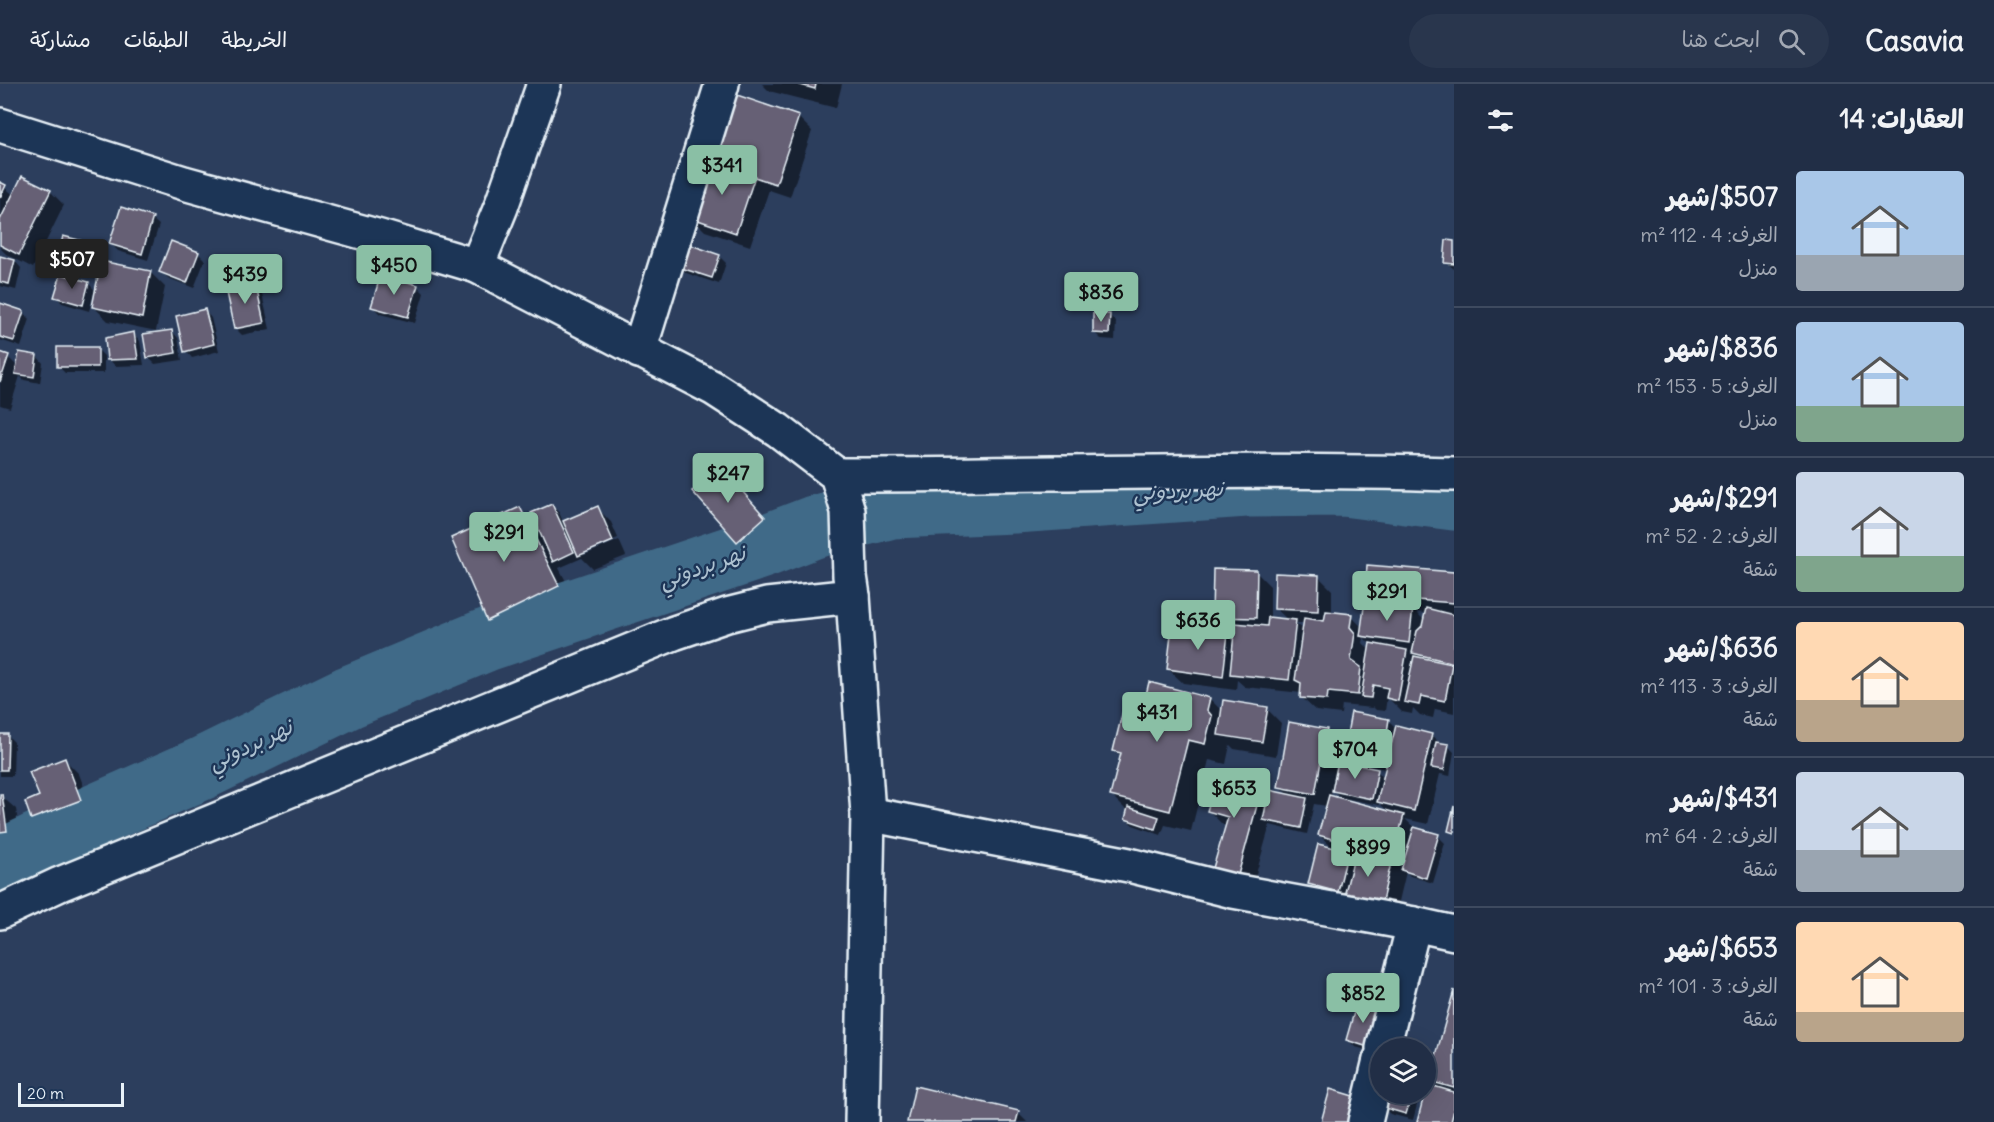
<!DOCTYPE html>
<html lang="ar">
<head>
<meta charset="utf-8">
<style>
	:root { --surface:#212e46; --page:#29364d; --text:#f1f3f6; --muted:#a2a8b3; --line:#3e4a5f; --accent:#8abfa5 }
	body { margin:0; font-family:Delius,"Playpen Sans Arabic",sans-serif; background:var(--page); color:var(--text); direction:rtl; height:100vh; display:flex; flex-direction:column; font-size:22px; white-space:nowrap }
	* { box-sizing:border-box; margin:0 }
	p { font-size:20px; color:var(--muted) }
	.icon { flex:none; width:33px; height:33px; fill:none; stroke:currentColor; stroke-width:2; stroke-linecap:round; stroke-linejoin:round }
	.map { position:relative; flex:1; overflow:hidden; direction:ltr }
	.drawer { display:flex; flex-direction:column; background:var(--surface); width:540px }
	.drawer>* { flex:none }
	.controls { position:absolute; left:1370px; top:954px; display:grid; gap:12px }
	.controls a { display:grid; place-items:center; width:66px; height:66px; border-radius:50%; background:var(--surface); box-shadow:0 6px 24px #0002,0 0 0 2px var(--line); font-size:30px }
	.scale { position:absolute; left:18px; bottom:15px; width:106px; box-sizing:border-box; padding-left:6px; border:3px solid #e8f1f8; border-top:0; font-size:16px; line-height:21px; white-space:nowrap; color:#e8f1f8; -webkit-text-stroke:4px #1d3557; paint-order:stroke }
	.price { position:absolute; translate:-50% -51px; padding:0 14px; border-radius:6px; background:var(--accent); color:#111; font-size:20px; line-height:39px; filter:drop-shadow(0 2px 3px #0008) }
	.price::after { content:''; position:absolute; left:50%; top:36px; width:18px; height:14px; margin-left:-9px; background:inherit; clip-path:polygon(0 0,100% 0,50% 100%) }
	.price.on { background:#222; color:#fff }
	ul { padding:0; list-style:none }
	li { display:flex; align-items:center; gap:18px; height:150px; padding:0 30px }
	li+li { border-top:2px solid var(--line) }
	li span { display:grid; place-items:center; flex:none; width:168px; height:120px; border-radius:6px; color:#555 }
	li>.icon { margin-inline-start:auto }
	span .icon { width:72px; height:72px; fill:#fffc; stroke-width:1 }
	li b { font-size:26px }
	h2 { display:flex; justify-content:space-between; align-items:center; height:72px; padding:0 30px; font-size:26px }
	header { display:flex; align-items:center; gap:36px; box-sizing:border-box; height:84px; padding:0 30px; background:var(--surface); border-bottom:2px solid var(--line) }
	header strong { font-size:28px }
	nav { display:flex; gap:33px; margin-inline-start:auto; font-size:21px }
	.search { width:420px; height:54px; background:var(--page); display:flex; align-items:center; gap:15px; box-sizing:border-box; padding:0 21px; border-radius:33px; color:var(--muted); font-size:22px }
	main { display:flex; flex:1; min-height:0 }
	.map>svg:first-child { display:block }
	.shadow { fill:#0007; fill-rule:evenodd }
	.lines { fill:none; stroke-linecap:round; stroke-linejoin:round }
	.river { stroke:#416b88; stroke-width:63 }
	.building { fill:#666175; stroke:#e8f1f8; stroke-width:1.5 }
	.minor-casing { stroke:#e8f1f8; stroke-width:38 }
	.minor { stroke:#1d3557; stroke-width:33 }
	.labels { text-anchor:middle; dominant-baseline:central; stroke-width:5; stroke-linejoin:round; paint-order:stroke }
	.water-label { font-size:22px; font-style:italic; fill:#aec2d1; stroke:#1d3557 }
</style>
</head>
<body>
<header>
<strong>Casavia</strong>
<div class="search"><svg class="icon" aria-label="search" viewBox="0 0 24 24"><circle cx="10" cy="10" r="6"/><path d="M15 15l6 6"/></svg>ابحث هنا</div>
<nav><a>الخريطة</a><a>الطبقات</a><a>مشاركة</a></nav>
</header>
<main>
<section class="drawer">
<h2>العقارات: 14<svg class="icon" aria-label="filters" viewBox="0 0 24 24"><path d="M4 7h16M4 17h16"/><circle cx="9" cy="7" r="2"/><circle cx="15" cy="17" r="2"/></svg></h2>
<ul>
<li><span style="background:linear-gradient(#a9c7e8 70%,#9aa5b1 0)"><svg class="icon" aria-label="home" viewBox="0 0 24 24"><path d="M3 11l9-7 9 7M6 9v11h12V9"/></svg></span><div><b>$507/شهر</b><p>الغرف: 4 · 112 m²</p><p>منزل</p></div></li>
<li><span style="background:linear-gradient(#a9c7e8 70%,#7fa58c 0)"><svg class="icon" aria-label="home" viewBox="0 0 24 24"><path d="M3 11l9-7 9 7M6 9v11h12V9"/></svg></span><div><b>$836/شهر</b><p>الغرف: 5 · 153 m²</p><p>منزل</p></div></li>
<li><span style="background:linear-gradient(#c9d6e8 70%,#7fa58c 0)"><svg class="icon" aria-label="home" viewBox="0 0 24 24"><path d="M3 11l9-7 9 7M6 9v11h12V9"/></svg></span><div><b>$291/شهر</b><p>الغرف: 2 · 52 m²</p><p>شقة</p></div></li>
<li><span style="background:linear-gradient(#ffd9b3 65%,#b9a48a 0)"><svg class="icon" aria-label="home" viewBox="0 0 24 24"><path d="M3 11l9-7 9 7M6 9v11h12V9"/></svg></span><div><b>$636/شهر</b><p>الغرف: 3 · 113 m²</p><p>شقة</p></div></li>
<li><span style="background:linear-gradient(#c9d6e8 65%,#9aa5b1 0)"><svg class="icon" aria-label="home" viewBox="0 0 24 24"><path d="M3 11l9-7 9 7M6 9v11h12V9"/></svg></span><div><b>$431/شهر</b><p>الغرف: 2 · 64 m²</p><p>شقة</p></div></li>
<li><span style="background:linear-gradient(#ffd9b3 75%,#b9a48a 0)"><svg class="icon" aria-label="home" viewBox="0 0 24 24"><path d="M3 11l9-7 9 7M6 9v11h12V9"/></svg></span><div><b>$653/شهر</b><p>الغرف: 3 · 101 m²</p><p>شقة</p></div></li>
</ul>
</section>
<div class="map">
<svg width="1454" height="1038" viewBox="0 0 1454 1038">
	<rect width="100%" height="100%" fill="#2c3e5d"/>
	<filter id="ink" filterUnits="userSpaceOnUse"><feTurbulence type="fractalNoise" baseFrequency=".0167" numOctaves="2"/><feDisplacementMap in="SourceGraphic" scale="12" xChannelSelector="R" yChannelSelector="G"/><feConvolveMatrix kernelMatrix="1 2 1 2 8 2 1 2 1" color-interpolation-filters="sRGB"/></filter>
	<g filter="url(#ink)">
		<g class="shadow">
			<path d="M762,0H842L836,24L769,7Z"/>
			<path d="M798,33L812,47L790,113L769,106L750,162L705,147L691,133Z"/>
			<path d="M0,100L14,111L50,107L64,121L33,184L6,170L0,164Z"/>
			<path d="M152,135L159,141L148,176L118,167L111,160Z"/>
			<path d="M64,154L95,162L101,169L95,195L64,187L57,180Z"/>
			<path d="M1454,158V185L1446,178Z"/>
			<path d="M198,169L205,176L194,204L168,194L161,188Z"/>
			<path d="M719,172L726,179L719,200L686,189L680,182Z"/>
			<path d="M0,173L15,177L21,184L16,206L0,202Z"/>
			<path d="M103,179L151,189L165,203L156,247L108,237L94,223L96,210L94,209L89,227L62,219L56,212L88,199L97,208Z"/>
			<path d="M255,199L261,206L270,245L242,251L236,245Z"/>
			<path d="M417,202L424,209L415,239L380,230L373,223Z"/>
			<path d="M0,221L23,228L30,235L21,263L0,256Z"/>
			<path d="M205,227L211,234L219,267L192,274L186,267Z"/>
			<path d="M1109,231L1116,238L1115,256L1101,255L1094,248Z"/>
			<path d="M172,247L178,254L182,276L155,280L148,273Z"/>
			<path d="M134,250L140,257L144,281L115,282L109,275Z"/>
			<path d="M97,265L104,272V289H65L59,283Z"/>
			<path d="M0,270L8,273L18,283L37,272L43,279L40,299L24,296L20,292L10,324L0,321Z"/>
			<path d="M733,398L777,448L752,471L738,457Z"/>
			<path d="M552,422L559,428L563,438L597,424L611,438L618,454L584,468V471L619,456L626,472L593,485L582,474L559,484L579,522L508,556L488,536L519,425L539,445Z"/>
			<path d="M1256,488L1270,502V534L1288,536L1275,524L1318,492L1332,506V529L1351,532L1363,544L1374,519L1367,511L1454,489V629L1435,625L1433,634L1420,631L1413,624L1412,630L1402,628L1387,613L1385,627L1376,626L1372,622V624L1342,621L1341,630L1316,627L1301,613L1302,609L1245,603L1237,596L1236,606L1183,599L1168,585L1227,550L1235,557L1236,547L1228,546L1214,532ZM1416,528L1426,529L1425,537ZM1296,539H1305L1304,546ZM1364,554L1371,561L1370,566L1363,559Z"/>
			<path d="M1210,615L1223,628L1267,625L1281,639L1276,672L1234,665L1230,661L1226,680L1209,676L1191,747L1165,741L1161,751L1133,741L1126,735L1128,728L1112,712L1122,674L1114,667L1147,616Z"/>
			<path d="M1388,636L1396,644L1431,651L1441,660L1448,662L1454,668L1450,692L1440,690L1428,740L1405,735L1416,745L1438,752L1445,759L1433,799L1410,792L1406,788L1395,834L1344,813L1316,806L1309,800L1334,765L1319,751L1327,722L1314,720L1307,750L1270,741L1252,804L1229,798L1215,784L1227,742L1223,741L1209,727L1219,692L1262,705L1270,713L1289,712L1279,702L1326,646L1340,660L1337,678L1363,684L1346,667ZM1370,682L1386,685L1384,694L1377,687L1369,685ZM1332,705L1343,716L1331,713ZM1348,715L1379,721V719L1390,729L1347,717ZM1347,768L1356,771L1355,776Z"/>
			<path d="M0,651L8,652L14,658L13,692H0Z"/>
			<path d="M65,676L79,690L94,730L47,748L33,734L41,713Z"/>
			<path d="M0,711L16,725L21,760L0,763Z"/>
			<path d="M1454,911V1038H1418L1440,1005L1431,996Z"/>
			<path d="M1379,926L1375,968L1355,963L1348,956Z"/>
			<path d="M1387,1010H1420L1413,1036L1390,1030L1383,1023Z"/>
			<path d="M1018,1029L1027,1038H908Z"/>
		</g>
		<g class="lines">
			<path class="river" d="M0,778L94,732L203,684L349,613L486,556L765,462L814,443L892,423L1014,418L1246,402L1344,401L1454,415"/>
		</g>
		<g class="building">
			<path d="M797,0H816L815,5Z"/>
			<path d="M734,10L799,32L776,100L711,79Z"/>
			<path d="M708,76L755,92L736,149L689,133Z"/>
			<path d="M22,92L51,106L19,171L0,161V136Z"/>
			<path d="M0,98L6,101L0,114Z"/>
			<path d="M121,123L153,133L142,170L109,160Z"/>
			<path d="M63,152L95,160L88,189L56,181Z"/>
			<path d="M1446,156L1454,157V180L1444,179Z"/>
			<path d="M171,157L199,168L187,199L159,188Z"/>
			<path d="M685,159L720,171L712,194L678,183Z"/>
			<path d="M0,172L15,176L9,200L0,198Z"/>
			<path d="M101,177L151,187L142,234L92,223Z"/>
			<path d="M61,190L89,198L83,221L54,213Z"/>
			<path d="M381,190L418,201L408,233L371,223Z"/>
			<path d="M255,197L264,239L234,245L225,204Z"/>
			<path d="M0,219L24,227L14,257L0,253Z"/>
			<path d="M205,225L214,260L184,268L176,232Z"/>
			<path d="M1093,229L1110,230L1109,250L1093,249Z"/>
			<path d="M172,246L176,269L147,274L143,250Z"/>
			<path d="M134,248L138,275L107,276L105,254Z"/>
			<rect x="57" y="263" width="41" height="20"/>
			<path d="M0,268L9,271L0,298Z"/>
			<path d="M19,268L37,271L34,293L15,290Z"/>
			<path d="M720,382L765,433L737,458L692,407Z"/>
			<path d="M552,420L574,468L553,478L531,429Z"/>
			<path d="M598,422L613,457L578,472L563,437Z"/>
			<path d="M520,423L559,502L487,537L451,454Z"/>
			<path d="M1367,481L1454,488V519L1365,512Z"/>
			<path d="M1213,485L1257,486L1256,534L1212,533Z"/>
			<path d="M1275,489L1319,491L1318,527L1274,525Z"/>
			<path d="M1365,516L1413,523L1409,559L1360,552Z"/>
			<path d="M1426,524L1454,531V579L1412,569L1417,547L1422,542Z"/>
			<path d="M1326,527L1352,530L1350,543L1355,549L1351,576L1361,583L1358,611L1328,608L1327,616L1300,614L1301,599L1295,596L1304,534L1324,537Z"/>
			<path d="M1268,533L1296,536L1289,596L1230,590L1235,539L1267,542Z"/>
			<path d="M1172,542L1228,549L1223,593L1167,585Z"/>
			<path d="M1370,559L1407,566L1398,617L1386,614L1388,604L1373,601L1371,614L1361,613Z"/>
			<path d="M1414,572L1452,580L1445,617L1421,612L1419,621L1404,618Z"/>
			<path d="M1149,598L1210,614L1207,626L1212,632L1205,660L1188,656L1170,727L1110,712L1121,669L1113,667L1127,610L1145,615Z"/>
			<path d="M1223,616L1268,623L1262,658L1218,651Z"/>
			<path d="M1351,628L1389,635L1383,674L1344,667Z"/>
			<path d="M1289,638L1327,645L1315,710L1278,703Z"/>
			<path d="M1396,641L1432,650L1414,727L1377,718Z"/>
			<path d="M0,650H8L7,686H0Z"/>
			<path d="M1436,658L1449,660L1444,686L1431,684Z"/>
			<path d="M65,674L81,716L31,735L25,718L39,712L29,688Z"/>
			<path d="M1338,677L1378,685L1372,715L1332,707Z"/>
			<path d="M1218,690L1262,703L1238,791L1213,784L1228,733L1207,727Z"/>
			<path d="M1269,706L1307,714L1301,744L1263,736Z"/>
			<path d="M0,710H2L7,747L0,748Z"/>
			<path d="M1329,711L1404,731L1393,772L1318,751Z"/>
			<path d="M1454,722V749L1448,747Z"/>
			<path d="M1128,723L1159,733L1155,745L1125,735Z"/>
			<path d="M1414,743L1439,750L1426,794L1401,786Z"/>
			<path d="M1318,760L1348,767L1338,808L1308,800Z"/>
			<path d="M1356,766L1392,775L1381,821L1344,812Z"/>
			<path d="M1454,906V1004L1429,997Z"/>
			<path d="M1357,918L1380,925L1368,963L1346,956Z"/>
			<path d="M1427,1000L1454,1008V1026L1451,1038H1417Z"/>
			<path d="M915,1002L1019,1027L1016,1038H907Z"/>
			<path d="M1330,1005L1363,1015L1357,1038H1321Z"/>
			<path d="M1385,1010H1412L1406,1030L1382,1023Z"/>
		</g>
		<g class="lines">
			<g class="minor-casing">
				<g id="minor">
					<path d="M0,41L184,99L380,153L477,182L713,304L778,346L837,391L848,427L850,492L853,512L868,730L862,1038"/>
					<path d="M477,182L501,123L544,0"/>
					<path d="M639,267L722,0"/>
					<path d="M837,391C1043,391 1249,383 1454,390"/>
					<path d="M868,730L1129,781L1233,807L1414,840L1454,849"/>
					<path d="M0,828L60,800L674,549L727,531L767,521L853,512"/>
					<path d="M1383,964L1414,840"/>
					<path d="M1365,1038L1380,976"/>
				</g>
			</g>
			<use href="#minor" class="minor"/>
		</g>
	</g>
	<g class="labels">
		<g class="water-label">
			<text transform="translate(1178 406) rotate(-3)">نهر بردوني</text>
			<text transform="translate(702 482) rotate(-19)">نهر بردوني</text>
			<text transform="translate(250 660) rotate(-25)">نهر بردوني</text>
		</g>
	</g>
</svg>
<div class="controls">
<a><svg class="icon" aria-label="layers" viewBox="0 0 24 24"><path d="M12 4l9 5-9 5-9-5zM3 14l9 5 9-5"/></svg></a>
</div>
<div class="scale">20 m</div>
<b class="price" style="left:722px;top:112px">$341</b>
<b class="price on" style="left:72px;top:206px">$507</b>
<b class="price" style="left:394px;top:212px">$450</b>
<b class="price" style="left:245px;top:221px">$439</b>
<b class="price" style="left:1101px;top:239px">$836</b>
<b class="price" style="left:728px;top:420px">$247</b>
<b class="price" style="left:504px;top:479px">$291</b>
<b class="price" style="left:1387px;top:538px">$291</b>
<b class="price" style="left:1198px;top:567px">$636</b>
<b class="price" style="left:1157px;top:659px">$431</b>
<b class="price" style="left:1355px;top:696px">$704</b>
<b class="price" style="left:1234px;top:735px">$653</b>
<b class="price" style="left:1368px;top:794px">$899</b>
<b class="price" style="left:1363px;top:940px">$852</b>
</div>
</main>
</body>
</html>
